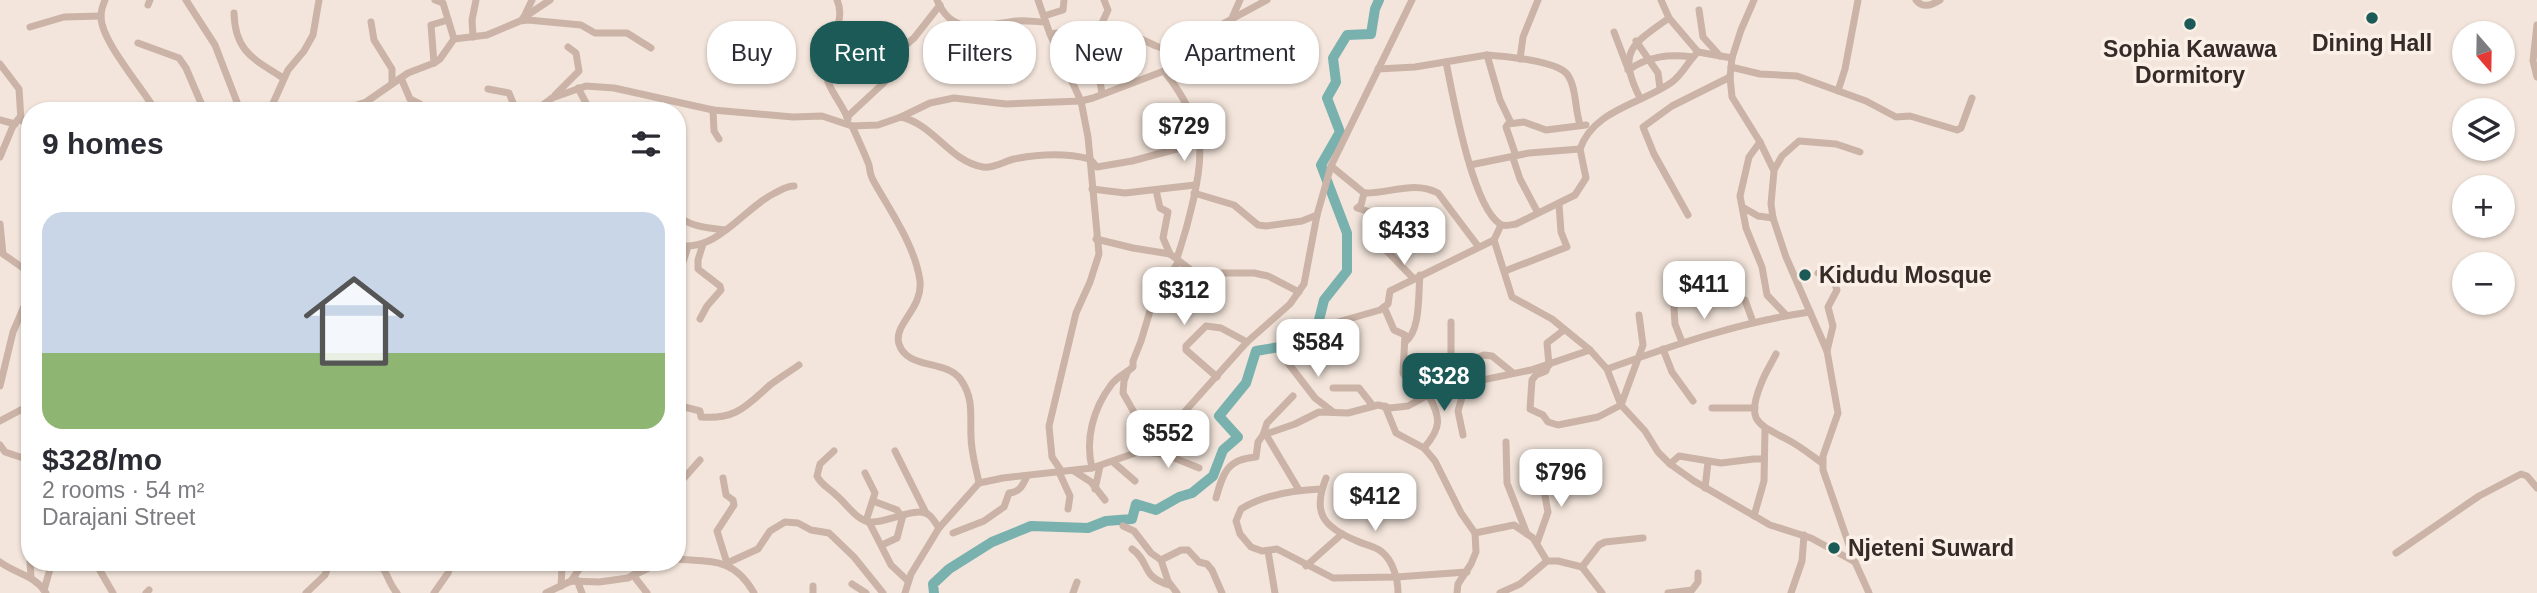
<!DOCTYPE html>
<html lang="en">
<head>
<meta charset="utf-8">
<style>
	:root { --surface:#fff; --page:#f7f7f7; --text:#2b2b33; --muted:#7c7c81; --accent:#1c5a58 }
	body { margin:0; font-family:Arial,sans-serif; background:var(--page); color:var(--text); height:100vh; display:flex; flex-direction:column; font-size:26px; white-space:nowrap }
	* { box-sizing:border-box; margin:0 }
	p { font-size:23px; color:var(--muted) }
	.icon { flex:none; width:38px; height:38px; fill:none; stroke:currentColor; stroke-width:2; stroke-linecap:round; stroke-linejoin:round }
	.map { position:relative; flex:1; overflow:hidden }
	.panel { position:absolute; left:21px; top:102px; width:665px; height:469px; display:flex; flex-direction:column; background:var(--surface); border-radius:28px; box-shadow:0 2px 5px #0004 }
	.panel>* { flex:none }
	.banner { position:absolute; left:707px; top:21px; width:665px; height:63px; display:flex; gap:14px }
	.needle { width:46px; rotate:160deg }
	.tools { position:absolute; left:2452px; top:21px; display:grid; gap:14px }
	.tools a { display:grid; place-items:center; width:63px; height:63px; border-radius:50%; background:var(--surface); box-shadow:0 2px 5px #0004; font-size:35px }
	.price { position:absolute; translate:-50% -60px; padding:0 16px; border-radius:14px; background:#fff; color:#222; font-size:23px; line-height:46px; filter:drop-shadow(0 2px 4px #0008) }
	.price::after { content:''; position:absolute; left:50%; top:42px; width:21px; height:16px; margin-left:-10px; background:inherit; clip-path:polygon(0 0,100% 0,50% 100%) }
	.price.active { background:var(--accent); color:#fff }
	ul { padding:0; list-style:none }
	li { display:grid; align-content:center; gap:14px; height:371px; padding:0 21px }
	li span { display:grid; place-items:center; height:217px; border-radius:21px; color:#555 }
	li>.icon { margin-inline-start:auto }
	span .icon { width:126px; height:126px; fill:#fffc; stroke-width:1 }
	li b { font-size:30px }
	h2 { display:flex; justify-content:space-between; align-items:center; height:84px; padding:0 21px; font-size:30px }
	.pill { padding:0 24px; border-radius:28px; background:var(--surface); box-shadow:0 2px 5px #0004; font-size:24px; line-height:63px }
	.pill.active { background:var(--accent); color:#fff }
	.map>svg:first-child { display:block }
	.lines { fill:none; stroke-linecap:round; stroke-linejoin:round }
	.river { stroke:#79b1ae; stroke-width:10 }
	.minor { stroke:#cbb4a7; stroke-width:7 }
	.poi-dot { fill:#1c5a58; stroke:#faf0e8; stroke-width:2.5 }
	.labels { text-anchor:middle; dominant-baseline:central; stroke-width:7; stroke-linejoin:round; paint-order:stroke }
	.poi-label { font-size:23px; font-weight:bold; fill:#372b28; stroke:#faf0e8 }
</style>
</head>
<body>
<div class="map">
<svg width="2537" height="593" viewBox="0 0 2537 593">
	<rect width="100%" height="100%" fill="#f3e5db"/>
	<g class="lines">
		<path class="river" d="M934,593L933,584L949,569L992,542L1031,526L1088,528L1106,521L1132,519L1136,504L1156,510L1179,497L1192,493L1213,476L1223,450L1238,437L1219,416L1246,383L1256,351L1279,347L1316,332L1324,300L1347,271V233L1321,165L1340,132L1327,98L1336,82L1333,58L1347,35L1371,34L1375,9L1379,0"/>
		<g class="minor">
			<path d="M105,0C103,5 101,11 101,16C100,40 142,87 155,110"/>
			<path d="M186,0L215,45L240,110"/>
			<path d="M435,0L443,3L454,39"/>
			<path d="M837,0C848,24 823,44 825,69C826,87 842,103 848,119"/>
			<path d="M937,0C953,39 986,24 1017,21C1026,20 1036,22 1045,22"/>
			<path d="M1038,0L1050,34L1081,101L1088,137L1099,254L1090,282L1076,313L1049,426L1052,457L1062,472"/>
			<path d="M1661,0L1669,18L1698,52L1732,58"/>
			<path d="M1754,0L1741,30L1732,58L1730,77L1732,97L1760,142L1774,171L1771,204L1773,218L1786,257L1827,351L1838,413L1823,456V470L1855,562L1869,593"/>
			<path d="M1916,0C1923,9 1932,5 1940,0"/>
			<path d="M148,5L150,0"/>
			<path d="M1699,10L1703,37L1720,56"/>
			<path d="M234,13C235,52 254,59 283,78"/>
			<path d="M1044,16L1063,10L1064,0"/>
			<path d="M524,17L532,0"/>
			<path d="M523,18L550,0"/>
			<path d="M1232,18L1240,0"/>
			<path d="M371,22L374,40L392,69V83"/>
			<path d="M2537,25L2533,61L2537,77"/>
			<path d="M30,27L64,17L101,16"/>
			<path d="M1614,32L1627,66"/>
			<path d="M1050,34C1073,29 1074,36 1086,52C1096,65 1100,77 1102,94"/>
			<path d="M1096,36L1108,10L1104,0"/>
			<path d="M473,37L472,20L476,0"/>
			<path d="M1078,39L1124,31L1156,46L1181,54"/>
			<path d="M1636,41L1658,73L1660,88"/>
			<path d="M138,43L179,58L186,68L204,110"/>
			<path d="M1487,55C1504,56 1557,61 1567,74C1576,86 1575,107 1579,121"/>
			<path d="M1520,59L1523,37L1538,0"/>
			<path d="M1446,62C1453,96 1472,206 1500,224C1505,227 1510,225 1516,224L1575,195L1586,178L1580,149C1594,109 1642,104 1672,82C1683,74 1688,61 1698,52"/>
			<path d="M434,63L431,25L448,20"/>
			<path d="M0,64L19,89L21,120L30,128"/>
			<path d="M1096,67L1135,81"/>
			<path d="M1731,67L1760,74L1797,76L1866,101L1896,117L1910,116L1957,130L1961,128L1972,98"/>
			<path d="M1378,69L1415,67L1487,55L1500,100L1511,123"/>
			<path d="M1628,70C1649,56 1668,54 1693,57"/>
			<path d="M1164,71C1180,91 1195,116 1199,142C1204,169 1186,232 1177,258"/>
			<path d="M401,78L410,99L420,104L423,110"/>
			<path d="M578,88L586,103L592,110"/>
			<path d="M488,89L509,93L516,110"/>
			<path d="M1838,91L1845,69L1858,0"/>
			<path d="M555,95L579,71L576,53L568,47"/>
			<path d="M1640,98C1617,52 1631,45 1669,18"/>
			<path d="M215,110L239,105"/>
			<path d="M270,110L288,70L304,51L313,35L319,0"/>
			<path d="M341,110L366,102L408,73L434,63L440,59L454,39L487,35L520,21L528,20L581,25L595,33H627L651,48"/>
			<path d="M536,110L552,98L586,86L614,88L713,110L793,117L822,116L852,126L878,125L901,117C935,125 949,161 983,167C993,169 1005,161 1014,159C1039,154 1066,153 1090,159L1097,167L1132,161L1199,143"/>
			<path d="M713,110L714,131L719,139"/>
			<path d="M847,117L889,78L892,57L914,38L940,5"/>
			<path d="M901,117L930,103L954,98L1006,104L1081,101L1093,98L1164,71L1181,54L1217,27L1267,0"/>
			<path d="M0,120L15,124"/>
			<path d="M852,126C858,139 864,152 869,165C870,170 870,175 873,180C890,211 915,245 920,281C923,309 893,324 899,344C907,370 947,359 961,380C974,399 970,415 971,436C971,452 976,468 979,483"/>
			<path d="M677,128L680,149L677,168"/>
			<path d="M1760,142L1749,157L1740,196L1746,228L1762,267L1767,295L1786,315"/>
			<path d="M1516,156L1506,127L1508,124L1524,122L1546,130L1586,125"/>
			<path d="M0,157L13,126L20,117"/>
			<path d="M1513,158L1520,179L1538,213"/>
			<path d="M1470,165L1529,153L1580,149"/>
			<path d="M1331,166L1364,193C1390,194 1413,180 1438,193L1478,246"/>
			<path d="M1774,170L1782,156L1799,141L1836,144L1860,152"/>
			<path d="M1092,189L1125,193L1195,185"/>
			<path d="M1156,190L1160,208L1168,212L1163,238L1170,254"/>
			<path d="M1194,193L1234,205L1258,225L1266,226L1302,221L1317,215"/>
			<path d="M1364,193L1361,205L1357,208L1377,214L1384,248L1413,278"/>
			<path d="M1744,208L1758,216L1773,218"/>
			<path d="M677,215C690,227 708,228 725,230"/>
			<path d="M1688,215L1654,154L1643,127L1672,106L1730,77"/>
			<path d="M0,224L3,254L23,268L27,275L29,295L13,332L0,386"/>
			<path d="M1501,225L1494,240L1512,297L1552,319L1590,350L1607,369L1621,405L1645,431L1658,452L1670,464L1694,481L1770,525L1811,538L1855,562"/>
			<path d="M1096,239L1133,248L1170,254L1191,270L1199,273H1254L1268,276L1299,292"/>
			<path d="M677,245C717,253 742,210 773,194C781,190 786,186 794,186"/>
			<path d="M1505,271L1567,247L1561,232L1559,204"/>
			<path d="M1818,273L1832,277L1837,290L1828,307L1833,326L1827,351"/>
			<path d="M677,280L688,247"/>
			<path d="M1745,300L1753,322"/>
			<path d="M1384,307L1394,330L1405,335L1403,373L1419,400"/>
			<path d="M1674,308L1675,324L1682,342"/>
			<path d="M700,319L707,306L721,290L720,286L698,269V260L703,244"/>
			<path d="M1451,322V354L1457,385"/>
			<path d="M1331,324L1380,310L1388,304L1390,291L1494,240"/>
			<path d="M1405,342C1421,331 1418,294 1420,275"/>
			<path d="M1663,349L1672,372L1693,401"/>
			<path d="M1776,354C1771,364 1765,373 1761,384C1745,423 1759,424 1790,441C1801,447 1811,455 1822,463"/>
			<path d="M1288,363L1315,398L1332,411"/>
			<path d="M1453,365L1484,355L1492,356L1513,373"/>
			<path d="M1548,365L1546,371L1536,375L1532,380L1530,409L1543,415L1548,422L1558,425L1598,417L1621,405L1643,345L1639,315"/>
			<path d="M1549,365L1547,343L1564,330"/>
			<path d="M1607,369C1674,345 1740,322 1810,312"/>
			<path d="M1127,373L1124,381L1123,393L1143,428L1149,445"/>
			<path d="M1217,377L1186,350V346L1206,326L1221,328L1247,342"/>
			<path d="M1462,384L1463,394L1458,411L1463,435"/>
			<path d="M1333,388H1359L1373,406"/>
			<path d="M677,405L700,411L701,417C736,420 746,406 770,385C779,378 789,372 799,365"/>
			<path d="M1385,406L1396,433L1424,448L1435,461L1461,513L1475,533L1476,552L1471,564L1458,584L1457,593"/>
			<path d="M1712,408H1755"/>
			<path d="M0,421L30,405"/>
			<path d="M1265,433L1299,490"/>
			<path d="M1263,435L1267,423L1293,396"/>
			<path d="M1506,442L1507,483L1527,534"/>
			<path d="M0,445L5,452L23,458"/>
			<path d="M1424,448C1442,427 1441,418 1428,394"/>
			<path d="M834,451L820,464L817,476C821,485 829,488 836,495C846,503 856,520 870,522C885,524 917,505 929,515C933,518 936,524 939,528"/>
			<path d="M895,451L926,513"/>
			<path d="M1141,451L1167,455L1199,468"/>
			<path d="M1113,462L1135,481"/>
			<path d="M1670,464L1679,456L1721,463L1754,459H1764"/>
			<path d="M1092,468C1085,439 1093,409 1111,385C1117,377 1126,373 1133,367V361L1141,341L1153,301L1179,261"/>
			<path d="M1074,471L1091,482L1105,500"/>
			<path d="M1059,472L1070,496L1068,509"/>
			<path d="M865,473L875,493L866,521"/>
			<path d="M723,478L726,495L733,500L734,505L717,531L727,563"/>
			<path d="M1326,478C1312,513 1323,527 1357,541C1365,545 1375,546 1382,552C1393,561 1398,579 1398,593"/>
			<path d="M677,486L700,460"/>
			<path d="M1705,488L1708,462"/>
			<path d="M1095,489L1100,466"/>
			<path d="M1321,489C1295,490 1264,495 1241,509L1236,521L1240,534L1251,547L1262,551L1277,549L1333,578L1396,577L1467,572"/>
			<path d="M1216,498C1223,473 1227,459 1256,457L1258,442L1263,435L1295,424L1319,412L1348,413L1378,405L1390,408L1408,406L1439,389L1531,370L1590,350"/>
			<path d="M873,501L897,510L901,516"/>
			<path d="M1754,516L1764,481L1765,429"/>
			<path d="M869,522L891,565L908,581"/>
			<path d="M1123,526L1134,531L1151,553L1161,560L1168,581L1177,593"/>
			<path d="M953,533L984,521L1004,507L1009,493C1020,492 1023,485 1027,476"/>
			<path d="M1475,533L1514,525L1533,538L1547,561"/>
			<path d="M1537,543L1548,512L1540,470"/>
			<path d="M882,545L897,538L903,515"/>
			<path d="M1132,549C1151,562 1140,577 1170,585"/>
			<path d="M1268,551L1275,593"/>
			<path d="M2396,553L2479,496L2521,474L2527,476L2537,488"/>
			<path d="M677,559C713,562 734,558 754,593"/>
			<path d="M1161,560L1181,550H1188L1199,562L1207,564L1212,570L1222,593"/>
			<path d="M0,562C16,574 35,575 46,593"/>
			<path d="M30,562L31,577"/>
			<path d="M95,562L113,593"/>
			<path d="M378,562C387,570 388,583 397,593"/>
			<path d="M560,562L562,568L561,586"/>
			<path d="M725,564L758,549L770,531L785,522L798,523L811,530L829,533L854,557L883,593"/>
			<path d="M1306,566L1342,534"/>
			<path d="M1582,567L1599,545L1605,542L1643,538"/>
			<path d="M633,575L647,593"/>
			<path d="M577,580L582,593"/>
			<path d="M571,581L584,562"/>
			<path d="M852,584L866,593"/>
			<path d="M44,590L52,562"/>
			<path d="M146,593L149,590"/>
			<path d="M306,593L325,575L330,562"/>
			<path d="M434,593L448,573L452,562"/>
			<path d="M546,593L571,581L599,582L628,578L661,562"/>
			<path d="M813,593V586"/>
			<path d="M905,593L911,574L939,528L979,483L1003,478L1092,468L1141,451L1179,418L1247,342L1290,304L1304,284L1317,215L1331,166L1412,0"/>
			<path d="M1073,593L1077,582"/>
			<path d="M1500,593L1520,584L1547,561H1558L1582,567L1602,593"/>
			<path d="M1668,593L1692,590L1698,582V573"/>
			<path d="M1791,593L1802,561L1804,535"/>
		</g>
	</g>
	<g class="poi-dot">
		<circle cx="2372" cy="18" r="7"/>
		<circle cx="2190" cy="24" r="7"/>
		<circle cx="1805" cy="275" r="7"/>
		<circle cx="1834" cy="548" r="7"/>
	</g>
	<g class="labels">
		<g class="poi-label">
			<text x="2372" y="43">Dining Hall</text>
			<text x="2190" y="49">Sophia Kawawa<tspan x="2190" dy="26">Dormitory</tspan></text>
			<text x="1819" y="275" text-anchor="start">Kidudu Mosque</text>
			<text x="1848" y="548" text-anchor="start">Njeteni Suward</text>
		</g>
	</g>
</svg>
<div class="tools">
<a><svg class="needle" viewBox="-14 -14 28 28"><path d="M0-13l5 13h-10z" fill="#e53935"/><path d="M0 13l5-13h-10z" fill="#7c7c81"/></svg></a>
<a><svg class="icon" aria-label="layers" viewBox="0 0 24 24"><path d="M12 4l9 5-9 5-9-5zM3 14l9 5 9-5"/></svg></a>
<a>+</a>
<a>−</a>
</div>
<b class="price" style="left:1184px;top:163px">$729</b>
<b class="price" style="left:1404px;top:267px">$433</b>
<b class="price" style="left:1704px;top:321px">$411</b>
<b class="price" style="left:1184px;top:327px">$312</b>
<b class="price" style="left:1318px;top:379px">$584</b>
<b class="price active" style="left:1444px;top:413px">$328</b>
<b class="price" style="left:1168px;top:470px">$552</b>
<b class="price" style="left:1561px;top:509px">$796</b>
<b class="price" style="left:1375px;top:533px">$412</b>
<div class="banner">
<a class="pill">Buy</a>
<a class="pill active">Rent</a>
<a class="pill">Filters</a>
<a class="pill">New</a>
<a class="pill">Apartment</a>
</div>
<section class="panel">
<h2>9 homes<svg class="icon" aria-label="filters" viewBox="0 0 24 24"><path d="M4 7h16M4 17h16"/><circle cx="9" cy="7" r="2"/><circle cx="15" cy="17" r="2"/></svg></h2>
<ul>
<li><span style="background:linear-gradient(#c9d6e8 65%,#8fb573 0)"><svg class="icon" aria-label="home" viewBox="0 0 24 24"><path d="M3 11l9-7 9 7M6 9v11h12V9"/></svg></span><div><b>$328/mo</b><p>2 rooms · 54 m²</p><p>Darajani Street</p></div></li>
</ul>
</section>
</div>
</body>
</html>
